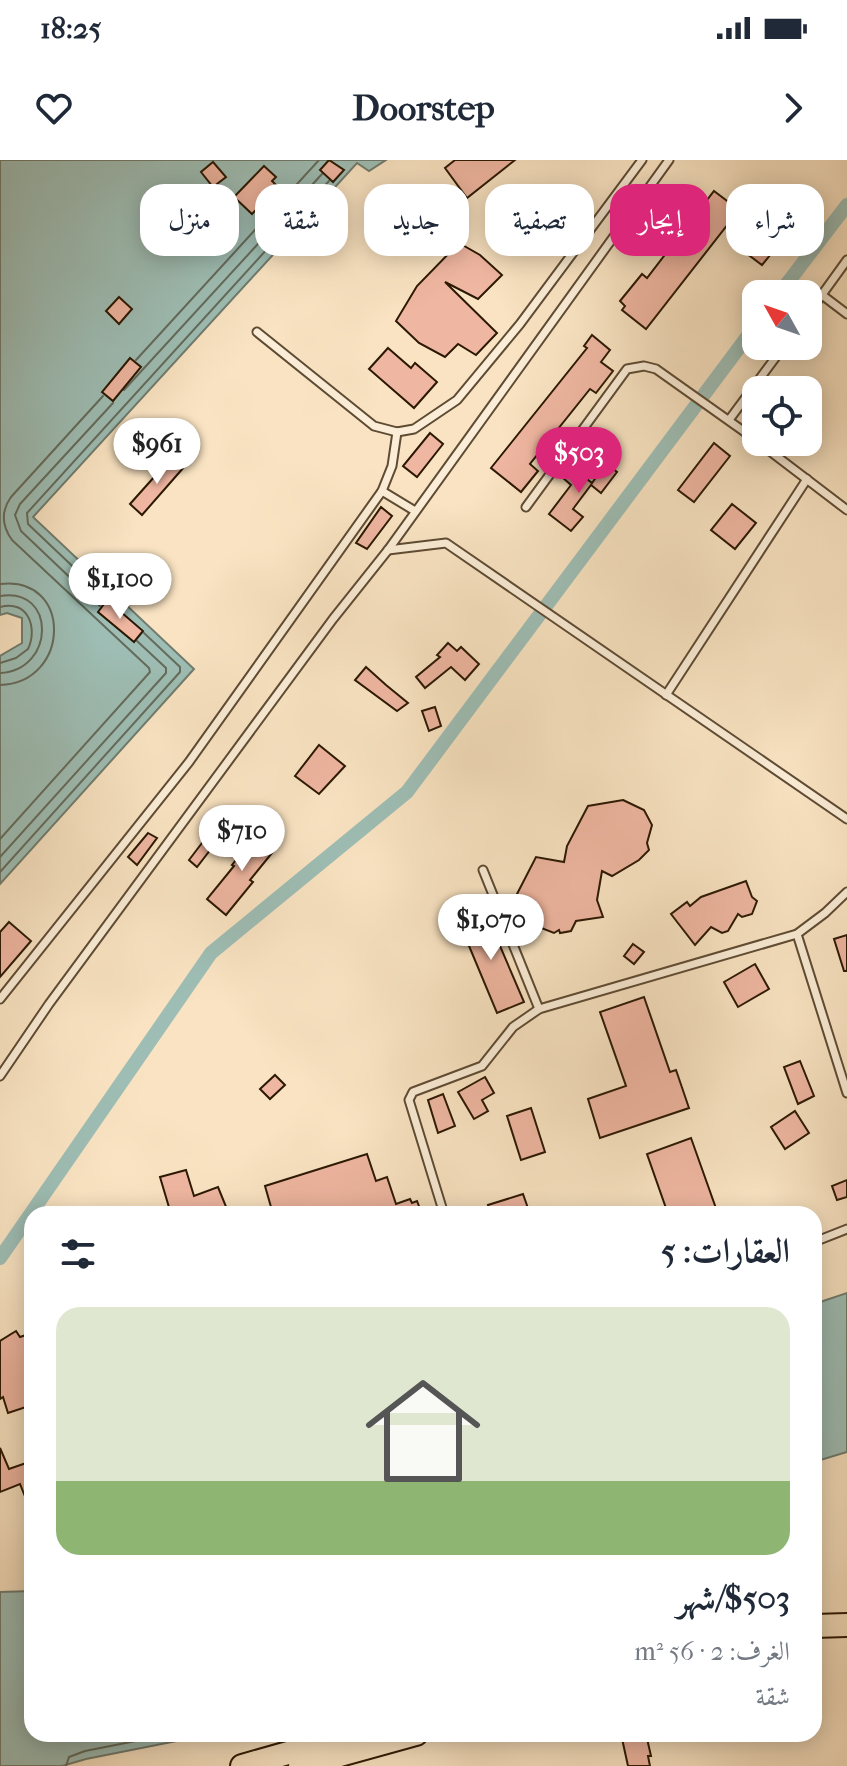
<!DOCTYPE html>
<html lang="ar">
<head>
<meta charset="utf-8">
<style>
	:root { --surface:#fff; --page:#f2f2f3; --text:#1f2937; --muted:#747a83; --line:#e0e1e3; --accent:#db2777 }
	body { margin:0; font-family:"IM FELL French Canon",Amiri,serif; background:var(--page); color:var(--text); direction:rtl; height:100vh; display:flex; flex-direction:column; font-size:30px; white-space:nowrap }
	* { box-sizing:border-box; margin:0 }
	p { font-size:26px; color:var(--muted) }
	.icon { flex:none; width:44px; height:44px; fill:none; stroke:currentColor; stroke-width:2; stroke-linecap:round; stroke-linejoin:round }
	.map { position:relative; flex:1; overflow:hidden; direction:ltr }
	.details { position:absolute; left:24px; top:1046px; width:798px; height:536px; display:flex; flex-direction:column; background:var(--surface); border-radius:24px; box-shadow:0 4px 20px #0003; direction:rtl }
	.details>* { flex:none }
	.hud { position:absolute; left:24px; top:24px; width:800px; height:72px; direction:rtl; display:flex; gap:16px }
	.needle { width:52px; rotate:310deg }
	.controls { position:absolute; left:742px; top:120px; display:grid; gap:16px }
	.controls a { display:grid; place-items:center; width:80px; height:80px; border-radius:16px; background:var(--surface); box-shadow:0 4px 20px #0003; font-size:40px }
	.price { position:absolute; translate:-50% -68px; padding:0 18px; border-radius:28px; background:#fff; color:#222; font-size:26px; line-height:52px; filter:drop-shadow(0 2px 4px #0008) }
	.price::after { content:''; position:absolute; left:50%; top:48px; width:24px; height:18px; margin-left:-12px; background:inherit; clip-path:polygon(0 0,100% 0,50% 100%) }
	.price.on { background:var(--accent); color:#fff }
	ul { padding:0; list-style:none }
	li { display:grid; align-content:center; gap:16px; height:424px; padding:0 32px }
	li+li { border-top:2px solid var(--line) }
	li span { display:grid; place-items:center; height:248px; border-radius:24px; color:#555 }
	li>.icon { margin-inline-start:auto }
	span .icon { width:144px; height:144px; fill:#fffc; stroke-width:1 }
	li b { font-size:34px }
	h2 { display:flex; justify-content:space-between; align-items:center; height:96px; padding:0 32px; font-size:34px }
	.tag { padding:0 28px; border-radius:24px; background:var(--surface); box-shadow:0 4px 20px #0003; font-size:28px; line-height:72px }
	.tag.on { background:var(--accent); color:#fff }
	.status { display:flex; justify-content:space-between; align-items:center; height:56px; padding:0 40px; background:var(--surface); direction:ltr }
	.status svg { height:22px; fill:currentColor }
	header { display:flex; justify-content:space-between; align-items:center; height:104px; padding:0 32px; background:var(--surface); font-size:36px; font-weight:800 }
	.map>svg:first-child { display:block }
	.water { fill:#9ebeb5; stroke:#707c6e; stroke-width:2 }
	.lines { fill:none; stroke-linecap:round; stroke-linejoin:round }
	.shore { stroke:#646b5c; stroke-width:2 }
	.canal { stroke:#9ebeb5; stroke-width:14 }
	.building { fill:#efb6a1; stroke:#2b1803; stroke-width:2 }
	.service-casing { stroke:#5e4b33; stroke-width:11 }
	.trunk-casing { stroke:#2b1803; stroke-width:26 }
	.service { stroke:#fbedd7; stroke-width:7 }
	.trunk { stroke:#f9e3c2; stroke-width:22 }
</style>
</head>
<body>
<div class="status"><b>18:25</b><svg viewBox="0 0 49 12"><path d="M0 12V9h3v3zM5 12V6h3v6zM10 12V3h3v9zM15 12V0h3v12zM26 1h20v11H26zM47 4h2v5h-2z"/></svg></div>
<header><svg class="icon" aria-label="forward" viewBox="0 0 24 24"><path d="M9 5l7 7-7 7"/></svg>Doorstep<svg class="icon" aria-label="heart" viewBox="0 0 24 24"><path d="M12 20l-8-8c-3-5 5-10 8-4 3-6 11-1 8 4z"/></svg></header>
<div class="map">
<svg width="847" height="1606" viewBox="0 0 847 1606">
	<rect width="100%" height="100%" fill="#f9e3c2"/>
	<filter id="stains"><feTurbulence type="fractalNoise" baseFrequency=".0025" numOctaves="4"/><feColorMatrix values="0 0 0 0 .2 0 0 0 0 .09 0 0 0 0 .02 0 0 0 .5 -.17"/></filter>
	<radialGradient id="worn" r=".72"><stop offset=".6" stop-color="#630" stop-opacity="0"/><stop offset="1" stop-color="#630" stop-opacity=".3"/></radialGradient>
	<g class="water">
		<path d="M0,0H386L369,11L357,3L33,357L194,509L0,724V496L22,483V458L7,453L0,455Z"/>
		<path d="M847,1133V1292L814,1302V1144Z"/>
		<path d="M32,1431V1574H212L86,1599L62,1606H0V1432Z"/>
	</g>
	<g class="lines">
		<g class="shore">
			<path d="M136,200L319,0"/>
			<path d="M124,230L322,14"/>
			<path d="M0,424C73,415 71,523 0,525"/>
			<path d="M0,436C56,426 56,510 0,513"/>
			<path d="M106,438L28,364L27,353L329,21"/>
			<path d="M100,446L21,371L15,355L20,344L113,243"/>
			<path d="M0,447C28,439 38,468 28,489L16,498L0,503"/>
			<path d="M0,679L150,512L149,508L12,380C2,366 1,351 11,337L103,236"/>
			<path d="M0,697L166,513V508L137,481"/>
			<path d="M0,712L180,512V507L144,473"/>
			<path d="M66,1606L69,1597L85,1591L171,1574"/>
		</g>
		<g class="canal">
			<path d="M779,134L847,45"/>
			<path d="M0,1098L211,793L407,632L756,165"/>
		</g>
	</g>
	<g class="building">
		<path d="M329,0L344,10L333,22L320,10Z"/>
		<path d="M455,0H515L467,38L445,8Z"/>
		<path d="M213,2L226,17L213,27L201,12Z"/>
		<path d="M264,6L276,17L272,21L278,27L252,54L234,37Z"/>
		<path d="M714,31L739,50L646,169L622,150L625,146L620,141L642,114L647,118Z"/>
		<path d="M774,59L782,66L772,79L779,84L762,105L738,87L756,64L764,71Z"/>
		<path d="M459,83L480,95L502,115L478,139L445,122L497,173L476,195L458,184L445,197L419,183L396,161L417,126Z"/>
		<path d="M119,137L132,149L119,164L106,151Z"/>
		<path d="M592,175L610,190L601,202L613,211L596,233L590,229L530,304L538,311L521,332L491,308L587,188L584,186Z"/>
		<path d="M388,188L411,208L415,203L437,222L414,248L369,209Z"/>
		<path d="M130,198L141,207L113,241L102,232Z"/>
		<path d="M430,273L443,284L417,317L403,306Z"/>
		<path d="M714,283L730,296L694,342L678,330Z"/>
		<path d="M172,297L184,307L142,355L130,344Z"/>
		<path d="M606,303L617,312L601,333L591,325L573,349L583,357L571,371L549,354L571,325L563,318L572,307L592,323Z"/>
		<path d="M732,344L756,363L735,389L711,370Z"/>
		<path d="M381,347L392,356L367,389L356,383Z"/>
		<path d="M107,440L143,471L134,482L98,452Z"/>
		<path d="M448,483L457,491L461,487L479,504L465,520L451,507L425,528L416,517L440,497L437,495Z"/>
		<path d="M366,507L386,525L408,543L397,551L355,520Z"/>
		<path d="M435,547L441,566L429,571L422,551Z"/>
		<path d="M319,585L345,606L319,634L295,616Z"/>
		<path d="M623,640L644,650L652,665L647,683L649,690L639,700L612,716L602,711L597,740L603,757L576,761L571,771L560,773L559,770L554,773L536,766L517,734L536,697L564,702L567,686L588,646Z"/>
		<path d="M256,670L276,688L250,720L253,722L226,755L207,739L234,706L232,705L248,685L245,683Z"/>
		<path d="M148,673L157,678L137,705L128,697Z"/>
		<path d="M205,679L214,685L197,707L189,700Z"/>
		<path d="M746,721L752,737L757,741L752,754L742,757L738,754L728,771L722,773L711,767L695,785L671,754L687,742L690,746L701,737Z"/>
		<path d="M485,751L524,842L497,853L459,762Z"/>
		<path d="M9,762L31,781L0,817V772Z"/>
		<path d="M847,775V811H844L834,779Z"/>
		<path d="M633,784L644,792L634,804L624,796Z"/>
		<path d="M755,804L769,829L738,847L724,822Z"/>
		<path d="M644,837L670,912L676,910L689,948L600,978L588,939L626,926L600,852Z"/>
		<path d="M800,901L814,936L798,944L784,907Z"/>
		<path d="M275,915L285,925L270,939L260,929Z"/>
		<path d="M485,917L494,933L482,940L488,951L474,959L458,932Z"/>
		<path d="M443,934L455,966L438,973L428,940Z"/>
		<path d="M531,948L545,992L521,1000L507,956Z"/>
		<path d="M795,951L809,973L785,989L771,967Z"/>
		<path d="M691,978L718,1054H678L677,1048L667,1051L647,994Z"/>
		<path d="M367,994L376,1021L387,1017L396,1044L410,1039L412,1043L417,1041L422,1054H273L265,1026Z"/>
		<path d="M186,1010L194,1036L218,1027L229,1054H171L160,1017Z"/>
		<path d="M847,1020V1037L837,1040L832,1026Z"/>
		<path d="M523,1034L530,1054H491L488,1045Z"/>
		<path d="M16,1171L20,1177L32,1173V1245L8,1253L3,1237L0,1239V1181Z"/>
		<path d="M0,1288L9,1309L32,1301V1354L20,1324L0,1332Z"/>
		<path d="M621,1574H646L651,1596H648L650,1606H628Z"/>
	</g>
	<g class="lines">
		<g class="service-casing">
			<g id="service">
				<path d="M822,135L847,154"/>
				<path d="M808,154L847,100"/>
				<path d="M257,172L374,266L397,272L414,269L457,240L520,164L642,0"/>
				<path d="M729,260L784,186"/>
				<path d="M758,282L847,350"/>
				<path d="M382,331L415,351"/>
				<path d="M526,347L627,209L644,206L656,209L756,280"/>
				<path d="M388,390L446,383L847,659"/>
				<path d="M666,535L807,319"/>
				<path d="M483,710L539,849"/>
				<path d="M797,774L847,933"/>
				<path d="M0,839L189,602L382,331L392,306L397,272"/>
				<path d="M0,916L49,844L333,459L388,390L669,0"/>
				<path d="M444,1054L409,940L413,932L482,906L513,867L539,849L797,774L825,753L847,732"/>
				<path d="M814,1082L847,1069"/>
			</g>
		</g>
		<g class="trunk-casing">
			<g id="trunk">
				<path d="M814,1466L847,1465"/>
				<path d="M242,1606L355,1574"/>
				<path d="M300,1606L416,1574"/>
			</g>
		</g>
		<use href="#service" class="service"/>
		<use href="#trunk" class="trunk"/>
	</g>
	<rect width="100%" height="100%" filter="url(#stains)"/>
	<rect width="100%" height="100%" fill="url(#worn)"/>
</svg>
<div class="controls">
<a><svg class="needle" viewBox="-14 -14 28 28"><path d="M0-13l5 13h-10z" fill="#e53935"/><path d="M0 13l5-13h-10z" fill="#747a83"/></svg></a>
<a><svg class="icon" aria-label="locate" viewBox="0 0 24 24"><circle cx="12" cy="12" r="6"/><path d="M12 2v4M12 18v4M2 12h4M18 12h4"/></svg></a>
</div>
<b class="price" style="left:157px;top:326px">$961</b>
<b class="price on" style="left:579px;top:335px">$503</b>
<b class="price" style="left:120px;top:461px">$1,100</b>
<b class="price" style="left:242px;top:713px">$710</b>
<b class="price" style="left:491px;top:802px">$1,070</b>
<div class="hud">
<a class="tag">شراء</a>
<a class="tag on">إيجار</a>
<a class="tag">تصفية</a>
<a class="tag">جديد</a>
<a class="tag">شقة</a>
<a class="tag">منزل</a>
</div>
<section class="details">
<h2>العقارات: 5<svg class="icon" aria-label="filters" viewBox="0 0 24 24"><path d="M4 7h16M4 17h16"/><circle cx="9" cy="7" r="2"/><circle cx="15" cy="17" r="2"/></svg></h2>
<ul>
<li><span style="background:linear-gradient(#dfe7d0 70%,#8fb573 0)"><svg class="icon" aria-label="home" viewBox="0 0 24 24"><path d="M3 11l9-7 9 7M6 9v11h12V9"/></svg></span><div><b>$503/شهر</b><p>الغرف: 2 · 56 m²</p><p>شقة</p></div></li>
</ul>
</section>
</div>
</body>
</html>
